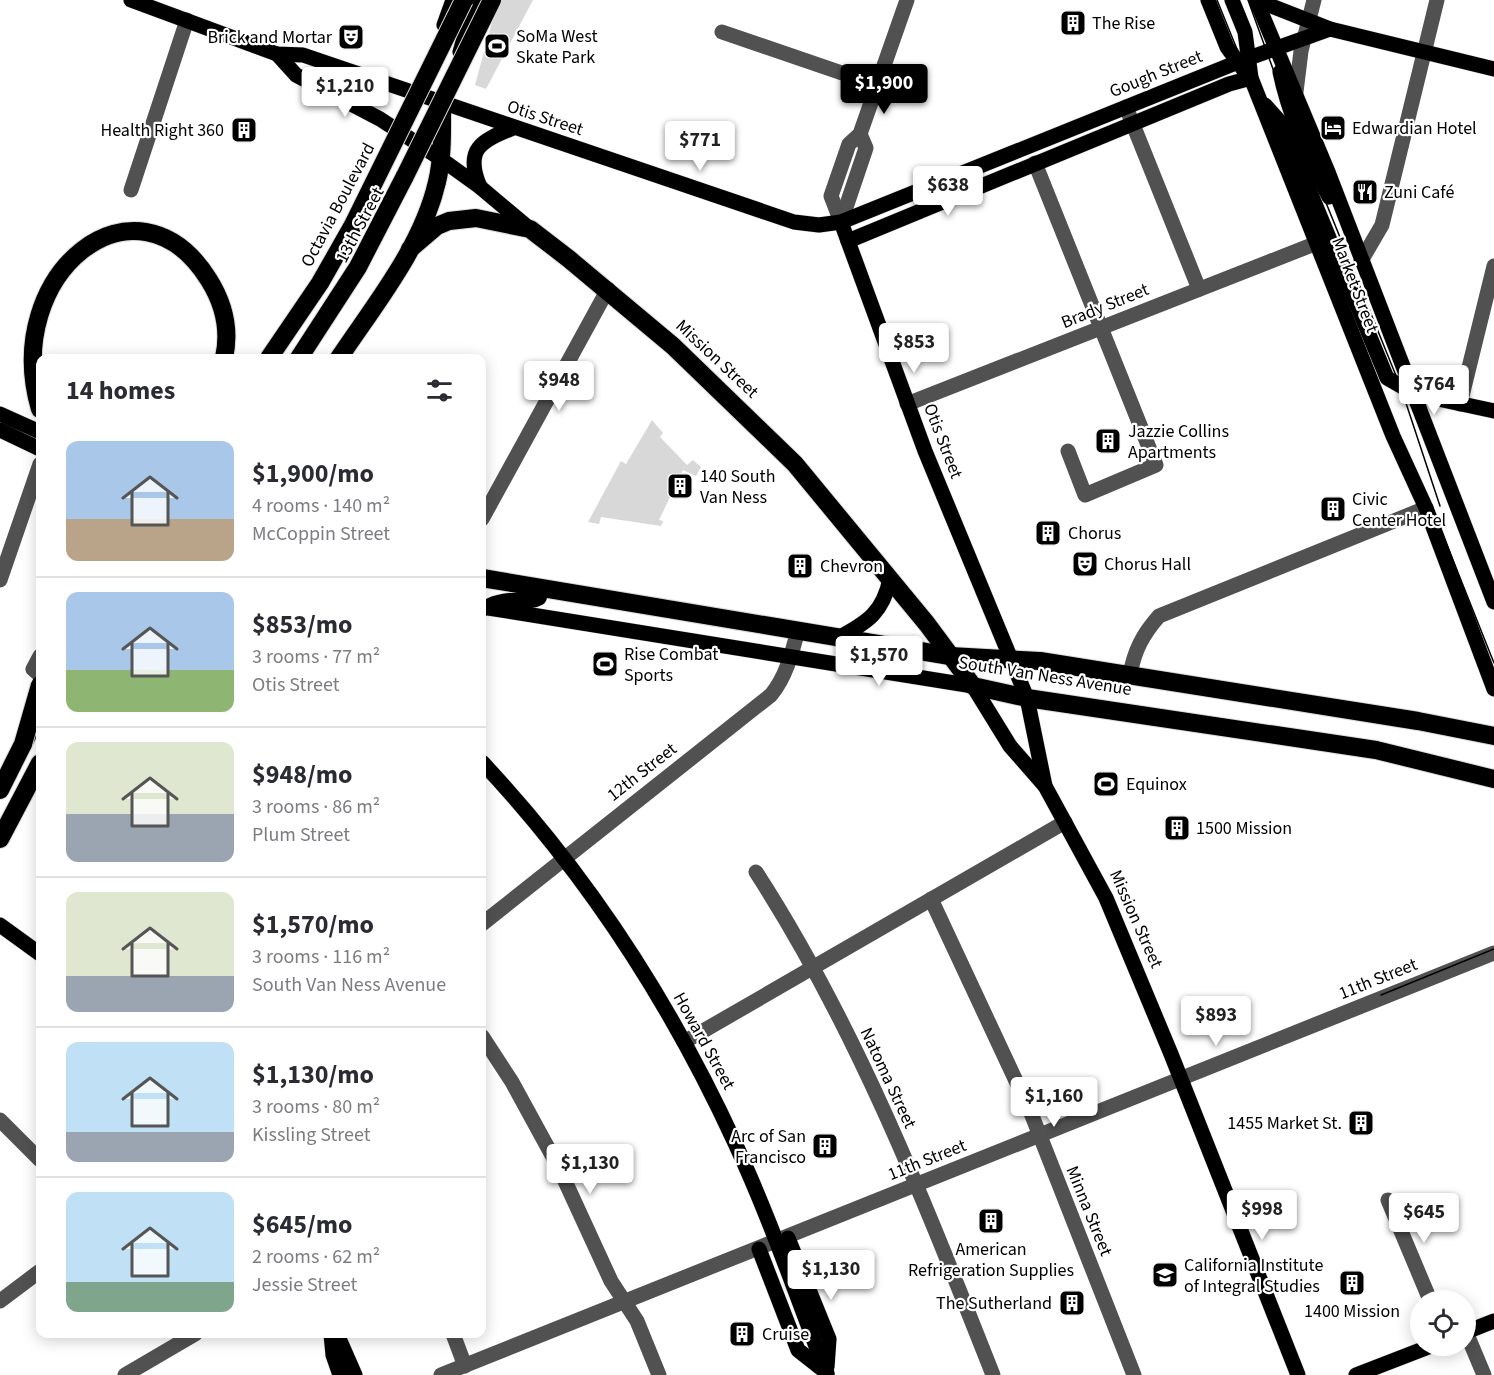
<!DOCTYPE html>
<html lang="en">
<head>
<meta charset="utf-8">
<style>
	:root { --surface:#fff; --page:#f2f2f3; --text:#2b2b33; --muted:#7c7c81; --line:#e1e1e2; --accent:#000 }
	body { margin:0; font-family:"Source Sans 3",sans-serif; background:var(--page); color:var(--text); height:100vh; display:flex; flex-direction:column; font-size:22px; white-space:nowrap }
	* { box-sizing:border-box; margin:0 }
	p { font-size:20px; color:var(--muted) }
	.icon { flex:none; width:33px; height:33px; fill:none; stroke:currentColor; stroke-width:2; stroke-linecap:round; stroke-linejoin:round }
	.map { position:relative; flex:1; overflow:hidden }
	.side { position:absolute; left:36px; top:354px; width:450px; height:984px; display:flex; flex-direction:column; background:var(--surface); border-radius:12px; box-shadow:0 3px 15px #0003 }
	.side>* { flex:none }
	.buttons { position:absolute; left:1410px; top:1290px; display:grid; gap:12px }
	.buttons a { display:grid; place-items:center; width:66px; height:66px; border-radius:50%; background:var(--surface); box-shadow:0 3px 15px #0003; font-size:30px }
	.price { position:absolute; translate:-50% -51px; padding:0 14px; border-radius:6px; background:#fff; color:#222; font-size:20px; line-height:39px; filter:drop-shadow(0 2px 3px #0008) }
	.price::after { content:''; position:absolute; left:50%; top:36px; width:18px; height:14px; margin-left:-9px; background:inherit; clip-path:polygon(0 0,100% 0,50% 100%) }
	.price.selected { background:var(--accent); color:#fff }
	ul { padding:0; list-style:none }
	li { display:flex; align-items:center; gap:18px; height:150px; padding:0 30px }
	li+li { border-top:2px solid var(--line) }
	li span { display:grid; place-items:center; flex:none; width:168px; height:120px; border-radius:12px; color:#555 }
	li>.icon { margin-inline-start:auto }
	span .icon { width:72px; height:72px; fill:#fffc; stroke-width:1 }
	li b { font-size:26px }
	h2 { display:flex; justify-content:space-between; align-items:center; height:72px; padding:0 30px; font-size:26px }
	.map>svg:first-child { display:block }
	.green { fill:#d8d8d8 }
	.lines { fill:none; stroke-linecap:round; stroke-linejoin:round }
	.major-casing { stroke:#dbdbdb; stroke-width:16 }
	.highway-casing { stroke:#dbdbdb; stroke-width:20 }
	.minor { stroke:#515151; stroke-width:15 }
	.major { stroke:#000; stroke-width:15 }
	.highway { stroke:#000; stroke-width:18 }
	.tram { stroke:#000; stroke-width:1.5 }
	.highway-bridge-casing { stroke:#dbdbdb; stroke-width:20; stroke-linecap:butt }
	.highway-bridge { stroke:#000; stroke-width:18 }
	.labels { text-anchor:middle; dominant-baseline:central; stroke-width:4.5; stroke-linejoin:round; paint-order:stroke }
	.poi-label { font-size:18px; fill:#000; stroke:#fff; text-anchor:start }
	.street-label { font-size:18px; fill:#000; stroke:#fff }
</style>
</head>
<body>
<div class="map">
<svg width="1494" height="1375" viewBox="0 0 1494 1375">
	<rect width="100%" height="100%" fill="#fff"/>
	<g class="green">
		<path d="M498,0H533L486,89L475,85Z"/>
		<path d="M652,420L663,433L660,437L687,465L693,460L701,467L696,476L683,470L659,520L663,521L661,526L601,517L599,524L588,522L621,461L626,464Z"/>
	</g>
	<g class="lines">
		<g class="major-casing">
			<g id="major">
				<path d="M131,0L277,54L303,55L794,222L819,225L841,222L1238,62L1330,29"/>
				<path d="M1208,0L1227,47L1243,69"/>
				<path d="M1232,0L1245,32L1251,78L1393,436L1426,508L1494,689"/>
				<path d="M1256,0L1328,172L1494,602"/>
				<path d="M1256,0L1330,29L1494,69"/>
				<path d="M444,25L453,0"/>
				<path d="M460,52L475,0"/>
				<path d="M277,54L296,75L380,119L441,159L480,187L530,229"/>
				<path d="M1280,72C1289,115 1308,158 1329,197"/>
				<path d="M1265,105L1282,124L1387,378L1415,394L1494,411"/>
				<path d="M480,187C464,149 481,141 513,128"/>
				<path d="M841,222L925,451L1027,698L1045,786"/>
				<path d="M848,241L1229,84L1251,78"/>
				<path d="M0,414L40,432"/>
				<path d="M0,430L40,449"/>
				<path d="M482,607L973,686L1010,746L1045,786L1106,898L1171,1054L1298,1375"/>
				<path d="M485,608C508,594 527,605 539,598L543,588"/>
				<path d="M840,637C868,622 883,612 890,579"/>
				<path d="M482,762C586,873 671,1004 735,1143C770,1218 797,1298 827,1375"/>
				<path d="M0,925L40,954"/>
				<path d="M788,1238L829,1339L827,1367"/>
				<path d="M759,1249L798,1350L827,1373"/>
				<path d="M1466,1332L1494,1321"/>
				<path d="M331,1334L333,1355L340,1375"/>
				<path d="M337,1334L355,1375"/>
				<path d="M1356,1375L1431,1346"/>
			</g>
		</g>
		<g class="highway-casing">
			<g id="highway">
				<path d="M410,249L437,226L449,221L476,218L530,229L569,259L673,346L795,464L927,624L973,686L1027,698L1376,750L1494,779"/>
				<path d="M299,358L358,267L405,176"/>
				<path d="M339,358C375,304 422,247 437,182C443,157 442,129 442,104"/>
				<path d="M40,409C0,273 137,164 209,280C224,304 230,331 224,358"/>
				<path d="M482,578L950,656L1040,661L1418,721L1494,736"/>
				<path d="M0,790L30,730"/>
				<path d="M0,839L40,763"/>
			</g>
		</g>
		<g class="minor">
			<path d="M722,32L877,85"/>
			<path d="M1296,92L1301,51L1314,0"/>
			<path d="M1126,107L1199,289"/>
			<path d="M1035,163L1156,465L1085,495L1068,451"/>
			<path d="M131,190L187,20"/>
			<path d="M841,222L831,196L849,144L860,134L907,0"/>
			<path d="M841,222L866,148L860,134"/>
			<path d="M1361,261L1382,225L1437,0"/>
			<path d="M907,404L1317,243"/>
			<path d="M1460,404L1494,266"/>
			<path d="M482,519L608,289"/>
			<path d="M0,580L40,464"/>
			<path d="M40,656L33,669L40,675"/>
			<path d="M1130,675C1134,651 1143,634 1159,616L1426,508"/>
			<path d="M756,872C857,1028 925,1203 993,1375"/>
			<path d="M931,899L1031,1113L1134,1375"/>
			<path d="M482,924L771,695C786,677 792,653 798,630"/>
			<path d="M482,1036L512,1082L559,1168L611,1281L637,1321L659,1375"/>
			<path d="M684,1042L1065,822"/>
			<path d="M0,1120L40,1160"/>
			<path d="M1388,1200L1430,1300"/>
			<path d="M0,1301L40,1271"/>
			<path d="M1466,1332L1484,1375"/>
			<path d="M453,1334L465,1366"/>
			<path d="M125,1375L195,1334"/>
			<path d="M441,1375L1494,953"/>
		</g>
		<use href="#major" class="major"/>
		<use href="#highway" class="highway"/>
		<g class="tram">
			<path d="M1217,0L1379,399L1431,505L1494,663"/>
			<path d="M1248,0L1282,94L1401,388L1440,506"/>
			<path d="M1381,995L1494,949"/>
		</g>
		<g class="highway-bridge-casing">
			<g id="highway-bridge">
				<path d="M405,176L492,0"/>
				<path d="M269,358L320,283L353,225L464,0"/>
				<path d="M23,744L40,685"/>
			</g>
		</g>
		<use href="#highway-bridge" class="highway-bridge"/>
	</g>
	<defs>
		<g id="building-square" transform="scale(1.35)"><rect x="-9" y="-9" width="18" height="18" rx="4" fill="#000" stroke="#fff"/><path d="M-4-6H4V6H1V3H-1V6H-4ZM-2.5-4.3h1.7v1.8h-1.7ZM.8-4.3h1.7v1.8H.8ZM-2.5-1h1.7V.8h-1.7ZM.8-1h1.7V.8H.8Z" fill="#fff"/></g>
		<g id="theatre-square" transform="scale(1.35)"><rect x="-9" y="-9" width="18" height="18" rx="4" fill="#000" stroke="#fff"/><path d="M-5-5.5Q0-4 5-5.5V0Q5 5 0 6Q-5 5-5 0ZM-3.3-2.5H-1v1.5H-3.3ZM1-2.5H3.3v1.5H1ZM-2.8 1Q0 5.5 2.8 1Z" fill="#fff"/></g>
		<g id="stadium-square" transform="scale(1.35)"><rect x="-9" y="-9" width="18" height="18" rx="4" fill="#000" stroke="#fff"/><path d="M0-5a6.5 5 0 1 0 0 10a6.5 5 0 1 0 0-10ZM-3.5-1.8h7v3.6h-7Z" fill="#fff"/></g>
		<g id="hotel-square" transform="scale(1.35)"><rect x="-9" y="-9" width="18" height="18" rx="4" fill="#000" stroke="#fff"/><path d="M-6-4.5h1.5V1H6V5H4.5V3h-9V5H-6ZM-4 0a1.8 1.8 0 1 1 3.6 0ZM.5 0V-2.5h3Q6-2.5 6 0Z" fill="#fff"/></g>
		<g id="restaurant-square" transform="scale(1.35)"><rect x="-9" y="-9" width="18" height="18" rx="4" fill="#000" stroke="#fff"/><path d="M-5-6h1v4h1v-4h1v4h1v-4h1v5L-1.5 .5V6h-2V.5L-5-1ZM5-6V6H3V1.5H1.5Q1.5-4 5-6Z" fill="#fff"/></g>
		<g id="university-square" transform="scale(1.35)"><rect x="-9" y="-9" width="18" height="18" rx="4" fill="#000" stroke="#fff"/><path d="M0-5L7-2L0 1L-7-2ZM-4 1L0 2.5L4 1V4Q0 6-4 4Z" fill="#fff"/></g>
	</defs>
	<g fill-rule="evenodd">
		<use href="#building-square" x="1073" y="23"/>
		<use href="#theatre-square" x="351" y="37"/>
		<use href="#stadium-square" x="497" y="46"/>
		<use href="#hotel-square" x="1333" y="128"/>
		<use href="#building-square" x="244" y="130"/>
		<use href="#restaurant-square" x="1365" y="192"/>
		<use href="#building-square" x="1108" y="441"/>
		<use href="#building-square" x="680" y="486"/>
		<use href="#building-square" x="1333" y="509"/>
		<use href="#building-square" x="1048" y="533"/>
		<use href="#theatre-square" x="1085" y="564"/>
		<use href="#building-square" x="800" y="566"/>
		<use href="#stadium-square" x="605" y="664"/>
		<use href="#stadium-square" x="1106" y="784"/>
		<use href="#building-square" x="1177" y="828"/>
		<use href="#building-square" x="1361" y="1123"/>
		<use href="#building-square" x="825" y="1146"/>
		<use href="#building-square" x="991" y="1221"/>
		<use href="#university-square" x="1165" y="1275"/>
		<use href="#building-square" x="1352" y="1283"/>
		<use href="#building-square" x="1072" y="1303"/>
		<use href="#building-square" x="742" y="1334"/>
	</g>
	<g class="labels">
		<g class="poi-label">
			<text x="1092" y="23">The Rise</text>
			<text x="516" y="36">SoMa West<tspan x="516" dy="21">Skate Park</tspan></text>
			<text x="332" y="37" text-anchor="end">Brick and Mortar</text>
			<text x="1352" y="128">Edwardian Hotel</text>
			<text x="224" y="130" text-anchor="end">Health Right 360</text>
			<text x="1384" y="192">Zuni Café</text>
			<text x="1128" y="431">Jazzie Collins<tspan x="1128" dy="21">Apartments</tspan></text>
			<text x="700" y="476">140 South<tspan x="700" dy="21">Van Ness</tspan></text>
			<text x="1352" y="499">Civic<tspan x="1352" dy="21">Center Hotel</tspan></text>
			<text x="1068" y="533">Chorus</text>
			<text x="1104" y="564">Chorus Hall</text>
			<text x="820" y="566">Chevron</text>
			<text x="624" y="654">Rise Combat<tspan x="624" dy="21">Sports</tspan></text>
			<text x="1126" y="784">Equinox</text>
			<text x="1196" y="828">1500 Mission</text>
			<text x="1342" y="1123" text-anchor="end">1455 Market St.</text>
			<text x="806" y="1136" text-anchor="end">Arc of San<tspan x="806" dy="21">Francisco</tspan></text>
			<text x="991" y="1249" text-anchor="middle">American<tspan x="991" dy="21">Refrigeration Supplies</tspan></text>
			<text x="1184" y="1265">California Institute<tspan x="1184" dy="21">of Integral Studies</tspan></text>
			<text x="1052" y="1303" text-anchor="end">The Sutherland</text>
			<text x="1352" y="1311" text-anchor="middle">1400 Mission</text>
			<text x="762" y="1334">Cruise</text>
		</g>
		<g class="street-label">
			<text transform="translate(1156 74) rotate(-22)">Gough Street</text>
			<text transform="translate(545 118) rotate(18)">Otis Street</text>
			<text transform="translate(338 205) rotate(-62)">Octavia Boulevard</text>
			<text transform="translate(360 225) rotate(-62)">13th Street</text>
			<text transform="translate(1355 285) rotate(69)">Market Street</text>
			<text transform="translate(1105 306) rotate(-22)">Brady Street</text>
			<text transform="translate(717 359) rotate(43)">Mission Street</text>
			<text transform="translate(943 441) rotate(69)">Otis Street</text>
			<text transform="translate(1045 676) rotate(9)">South Van Ness Avenue</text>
			<text transform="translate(642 772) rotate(-38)">12th Street</text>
			<text transform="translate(1136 919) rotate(66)">Mission Street</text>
			<text transform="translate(1378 979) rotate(-22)">11th Street</text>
			<text transform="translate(704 1041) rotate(61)">Howard Street</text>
			<text transform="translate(888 1078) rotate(65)">Natoma Street</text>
			<text transform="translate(927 1160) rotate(-22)">11th Street</text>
			<text transform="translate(1089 1211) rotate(68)">Minna Street</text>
		</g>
	</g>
</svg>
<div class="buttons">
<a><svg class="icon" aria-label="locate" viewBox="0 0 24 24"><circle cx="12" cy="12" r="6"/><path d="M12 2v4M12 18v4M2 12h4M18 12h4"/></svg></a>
</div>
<b class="price selected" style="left:884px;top:115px">$1,900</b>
<b class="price" style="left:345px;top:118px">$1,210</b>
<b class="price" style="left:700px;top:172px">$771</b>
<b class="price" style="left:948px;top:217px">$638</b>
<b class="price" style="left:914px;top:374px">$853</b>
<b class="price" style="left:559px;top:412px">$948</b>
<b class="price" style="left:1434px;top:416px">$764</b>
<b class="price" style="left:879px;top:687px">$1,570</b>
<b class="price" style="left:1216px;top:1047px">$893</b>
<b class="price" style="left:1054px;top:1128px">$1,160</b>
<b class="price" style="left:590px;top:1195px">$1,130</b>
<b class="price" style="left:1262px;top:1241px">$998</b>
<b class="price" style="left:1424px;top:1244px">$645</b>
<b class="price" style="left:831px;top:1301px">$1,130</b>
<section class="side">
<h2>14 homes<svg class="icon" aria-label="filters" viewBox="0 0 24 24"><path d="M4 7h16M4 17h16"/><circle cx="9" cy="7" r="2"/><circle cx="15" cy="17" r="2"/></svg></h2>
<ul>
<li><span style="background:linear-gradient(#a9c7e8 65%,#b9a48a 0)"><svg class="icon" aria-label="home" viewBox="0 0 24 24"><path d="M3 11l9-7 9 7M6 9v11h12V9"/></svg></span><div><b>$1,900/mo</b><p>4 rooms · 140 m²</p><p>McCoppin Street</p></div></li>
<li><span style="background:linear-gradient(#a9c7e8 65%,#8fb573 0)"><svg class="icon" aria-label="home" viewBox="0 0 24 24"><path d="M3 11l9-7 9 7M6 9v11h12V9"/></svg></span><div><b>$853/mo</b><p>3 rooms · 77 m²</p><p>Otis Street</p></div></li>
<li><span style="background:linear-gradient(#dfe7d0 60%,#9aa5b1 0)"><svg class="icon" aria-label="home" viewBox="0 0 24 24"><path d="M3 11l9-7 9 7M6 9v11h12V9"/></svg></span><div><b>$948/mo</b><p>3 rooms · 86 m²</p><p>Plum Street</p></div></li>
<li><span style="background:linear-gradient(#dfe7d0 70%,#9aa5b1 0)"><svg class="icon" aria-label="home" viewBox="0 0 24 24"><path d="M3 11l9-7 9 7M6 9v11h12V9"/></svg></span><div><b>$1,570/mo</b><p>3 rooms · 116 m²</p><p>South Van Ness Avenue</p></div></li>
<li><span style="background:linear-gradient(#bfe0f5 75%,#9aa5b1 0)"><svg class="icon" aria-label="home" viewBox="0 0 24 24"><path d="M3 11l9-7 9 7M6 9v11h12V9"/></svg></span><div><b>$1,130/mo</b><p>3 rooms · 80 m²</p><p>Kissling Street</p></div></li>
<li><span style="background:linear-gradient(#bfe0f5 75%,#7fa58c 0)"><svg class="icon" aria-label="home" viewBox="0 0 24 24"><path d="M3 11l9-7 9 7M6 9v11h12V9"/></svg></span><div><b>$645/mo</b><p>2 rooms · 62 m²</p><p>Jessie Street</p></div></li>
</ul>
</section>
</div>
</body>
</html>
